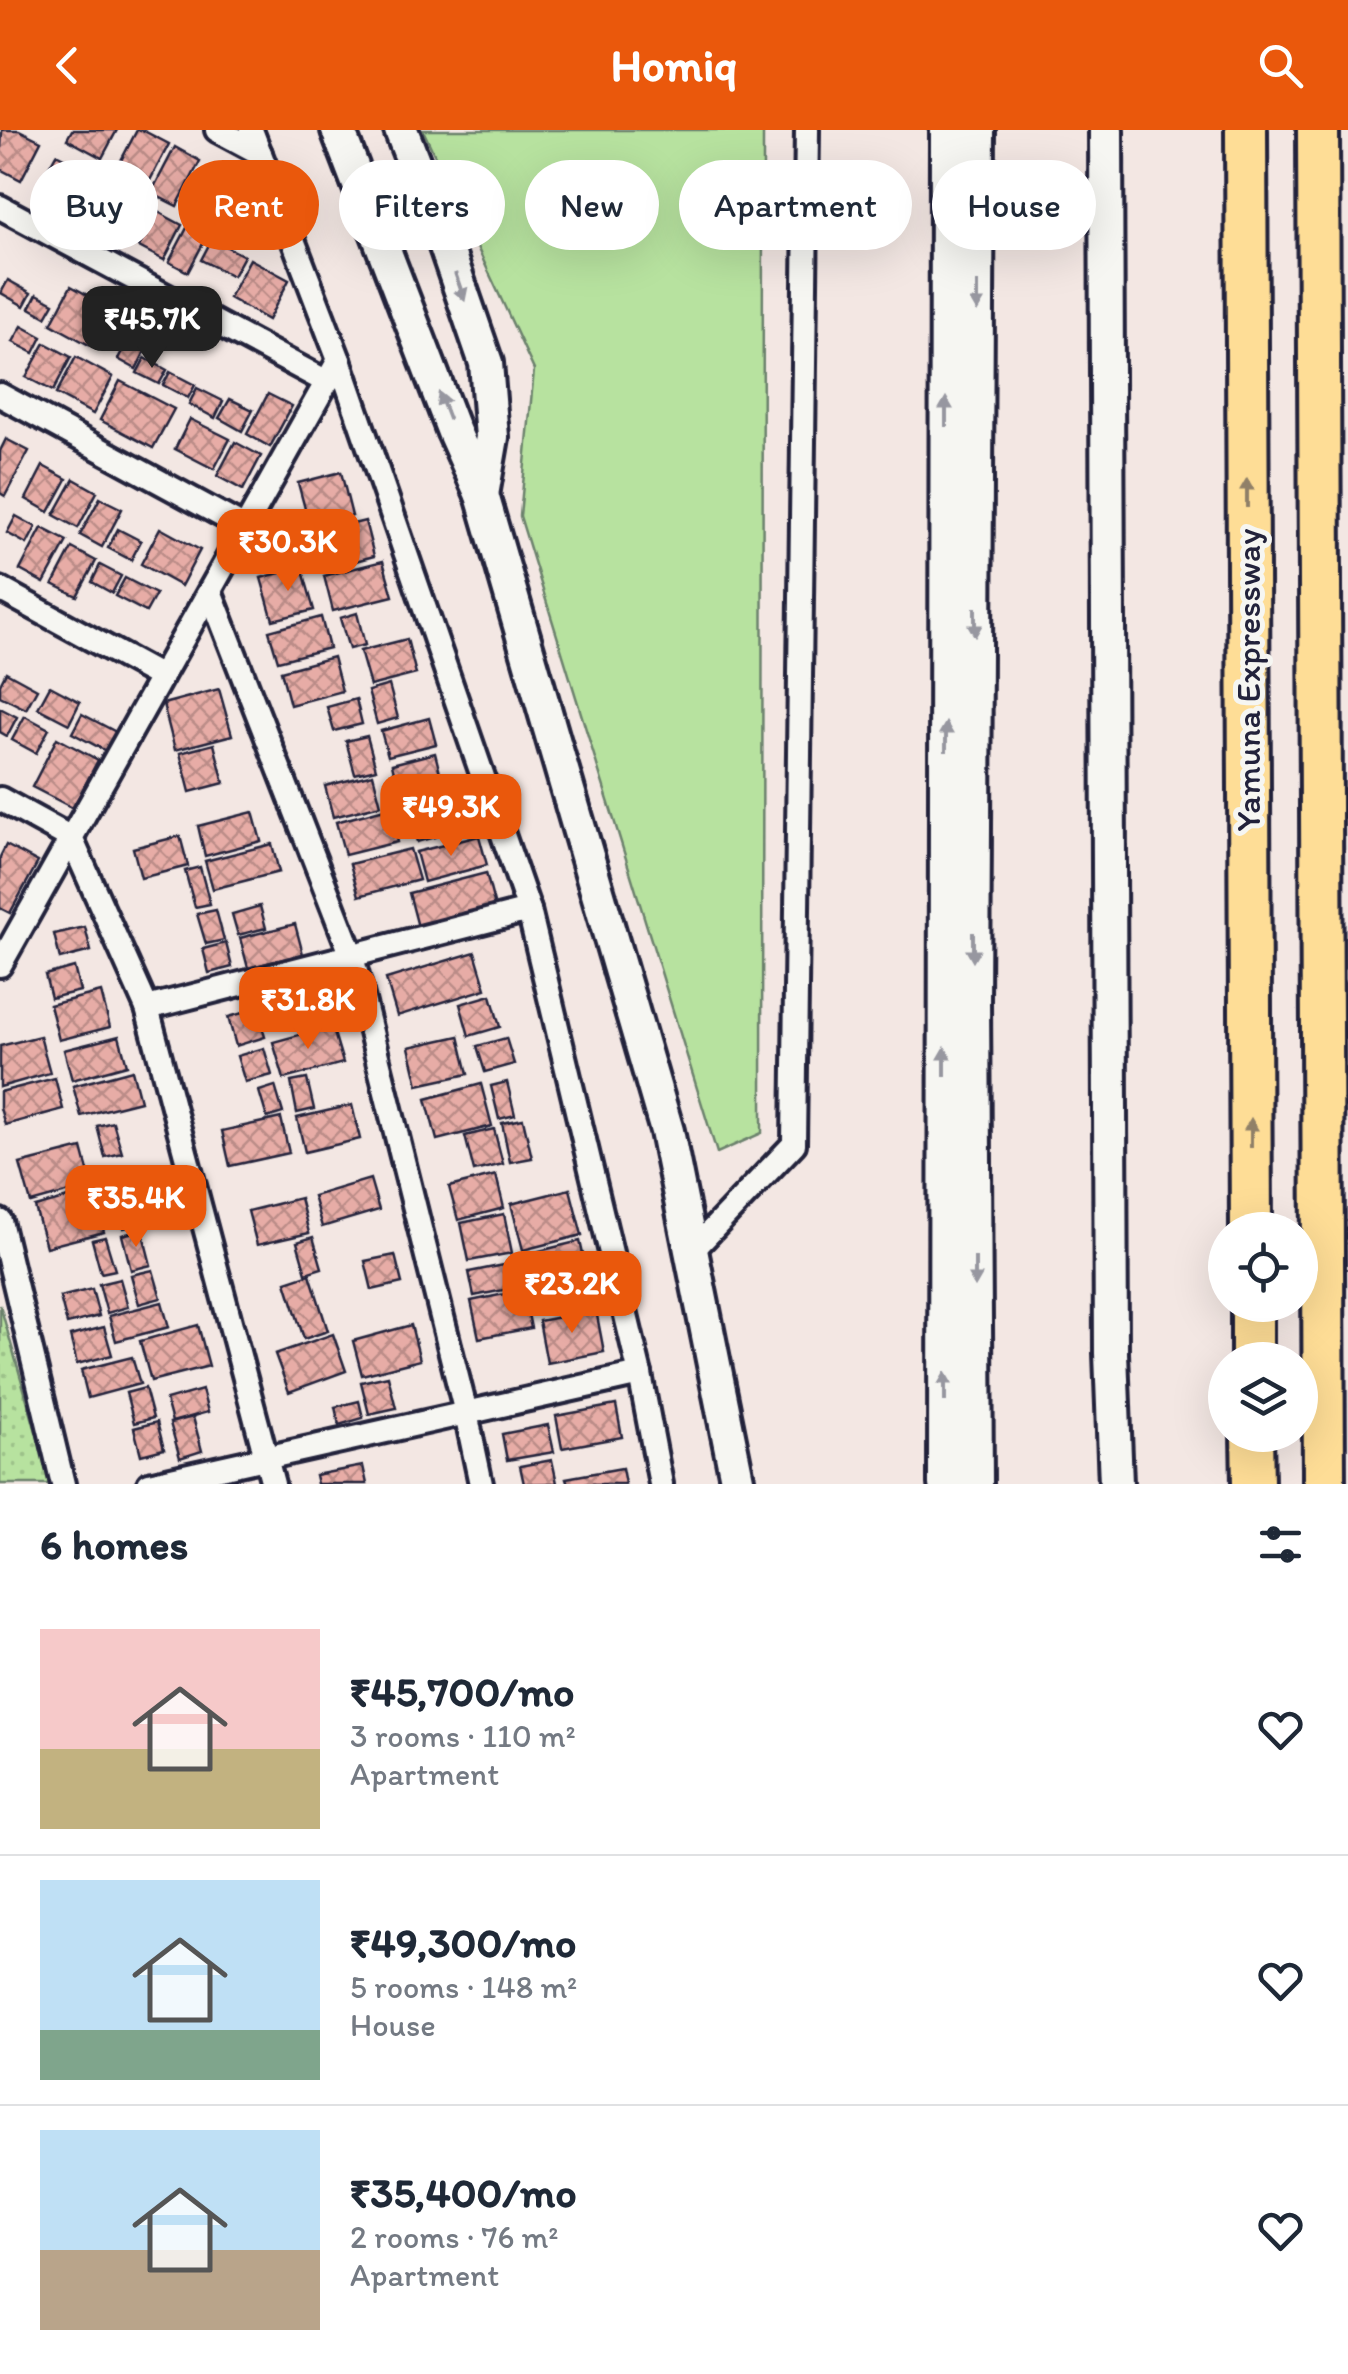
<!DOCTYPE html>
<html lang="en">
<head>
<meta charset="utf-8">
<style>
	:root { --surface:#fff; --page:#f6f6f7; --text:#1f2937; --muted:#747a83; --line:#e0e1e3; --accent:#ea580c }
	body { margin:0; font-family:Itim,sans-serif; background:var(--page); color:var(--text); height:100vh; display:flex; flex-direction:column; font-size:38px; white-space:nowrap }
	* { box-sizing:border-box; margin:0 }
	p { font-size:32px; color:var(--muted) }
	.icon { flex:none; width:55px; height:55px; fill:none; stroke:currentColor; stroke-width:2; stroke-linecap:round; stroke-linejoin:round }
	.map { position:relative; height:1354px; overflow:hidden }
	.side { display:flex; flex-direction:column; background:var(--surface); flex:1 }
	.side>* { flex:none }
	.guide { position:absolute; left:30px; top:30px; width:1290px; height:90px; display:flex; gap:20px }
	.controls { position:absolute; left:1208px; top:1082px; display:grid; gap:20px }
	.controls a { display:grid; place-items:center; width:110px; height:110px; border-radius:50%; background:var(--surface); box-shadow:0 10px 40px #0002; font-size:50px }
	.price { position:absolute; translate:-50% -85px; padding:0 22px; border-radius:20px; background:var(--accent); color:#fff; font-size:32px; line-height:65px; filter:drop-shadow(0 2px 5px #0008) }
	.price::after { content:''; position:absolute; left:50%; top:60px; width:30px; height:22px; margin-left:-15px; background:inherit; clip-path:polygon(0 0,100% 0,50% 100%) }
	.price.active { background:#222; color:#fff }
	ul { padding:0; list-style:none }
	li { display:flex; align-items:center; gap:30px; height:250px; padding:0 40px }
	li+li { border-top:2px solid var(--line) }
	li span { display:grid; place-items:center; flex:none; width:280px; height:200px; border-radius:0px; color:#555 }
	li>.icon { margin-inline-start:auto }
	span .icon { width:120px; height:120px; fill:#fffc; stroke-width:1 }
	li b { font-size:42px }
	h2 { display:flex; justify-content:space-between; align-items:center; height:120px; padding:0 40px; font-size:42px }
	.pill { padding:0 35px; border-radius:45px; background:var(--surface); box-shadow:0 10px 40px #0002; font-size:35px; line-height:90px }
	.pill.active { background:var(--accent); color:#fff }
	header { display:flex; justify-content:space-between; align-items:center; height:130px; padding:0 40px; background:var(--accent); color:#fff; font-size:45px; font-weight:800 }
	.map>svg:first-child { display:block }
	.grass { fill:#b7e29f; stroke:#6c826d; stroke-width:2.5 }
	.park { fill:url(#park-dots); stroke:#6c826d; stroke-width:2.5 }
	.building { fill:url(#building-cross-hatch); stroke:#22223b; stroke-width:2.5 }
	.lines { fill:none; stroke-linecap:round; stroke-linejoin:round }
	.street-casing { stroke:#22223b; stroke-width:30 }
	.secondary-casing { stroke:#22223b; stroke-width:40 }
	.highway-casing { stroke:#22223b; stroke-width:48 }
	.street { stroke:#f6f6f2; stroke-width:22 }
	.secondary { stroke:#f6f6f2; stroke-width:32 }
	.highway { stroke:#fedd96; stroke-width:40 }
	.oneway { fill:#9797a0 }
	.oneway2 { fill:#908068 }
	.labels { text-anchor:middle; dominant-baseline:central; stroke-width:10; stroke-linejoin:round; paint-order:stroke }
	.street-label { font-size:35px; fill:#22223b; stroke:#f6f6f2 }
</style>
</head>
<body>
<header><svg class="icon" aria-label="back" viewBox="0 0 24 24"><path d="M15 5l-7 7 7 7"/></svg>Homiq<svg class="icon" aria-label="search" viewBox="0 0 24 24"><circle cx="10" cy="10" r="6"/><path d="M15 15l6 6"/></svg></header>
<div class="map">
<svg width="1348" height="1354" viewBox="0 0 1348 1354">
	<defs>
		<pattern id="park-dots" width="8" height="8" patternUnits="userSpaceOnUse" patternTransform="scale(2.5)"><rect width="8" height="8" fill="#b7e29f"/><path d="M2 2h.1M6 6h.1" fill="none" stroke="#9dc28a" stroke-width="1.8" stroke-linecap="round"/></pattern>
		<pattern id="building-cross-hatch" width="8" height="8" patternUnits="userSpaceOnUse" patternTransform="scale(2.5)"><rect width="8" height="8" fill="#e7aca6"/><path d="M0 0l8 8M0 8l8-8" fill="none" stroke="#bb8c88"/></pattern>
	</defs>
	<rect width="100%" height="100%" fill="#f3e7e3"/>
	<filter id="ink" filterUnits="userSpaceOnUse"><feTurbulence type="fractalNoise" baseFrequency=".01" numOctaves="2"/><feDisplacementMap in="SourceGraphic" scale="20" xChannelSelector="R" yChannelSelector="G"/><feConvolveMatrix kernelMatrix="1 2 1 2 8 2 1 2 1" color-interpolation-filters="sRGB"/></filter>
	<g filter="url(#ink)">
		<path class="grass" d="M423,0H763L762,1003L717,1023L520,386L534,240Z"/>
		<path class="park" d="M0,1175L51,1354H0Z"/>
		<g class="building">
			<path d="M2,0H19L41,11L21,50L0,39Z"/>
			<path d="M72,0H117L102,28L67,9Z"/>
			<path d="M137,0H142L169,14L147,56L116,40Z"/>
			<path d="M175,17L200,31L177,76L151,63Z"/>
			<path d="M56,24L91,42L73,76L38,57Z"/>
			<path d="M220,43L244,56L223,96L198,83Z"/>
			<path d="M248,60L264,69L245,105L229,97Z"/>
			<path d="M126,64L147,75L129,110L108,99Z"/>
			<path d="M158,82L182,95L164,130L139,117Z"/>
			<path d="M188,96L207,106L188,142L169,132Z"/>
			<path d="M212,109L244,126L233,146L201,130Z"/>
			<path d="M250,129L289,150L268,190L229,168Z"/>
			<path d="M8,150L31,163L24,176L1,163Z"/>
			<path d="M71,156L111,178L91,216L51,194Z"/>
			<path d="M37,164L54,173L46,187L30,178Z"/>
			<path d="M137,192L155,202L136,239L118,229Z"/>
			<path d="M22,196L42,207L34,223L13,212Z"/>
			<path d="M45,213L71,227L53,261L26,247Z"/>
			<path d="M76,227L113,247L93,284L56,264Z"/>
			<path d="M145,228L167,240L159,254L137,243Z"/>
			<path d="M170,242L195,255L188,268L163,255Z"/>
			<path d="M120,251L174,279L153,318L100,290Z"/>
			<path d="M197,258L223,271L215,288L189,274Z"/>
			<path d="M268,264L292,276L270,317L247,304Z"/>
			<path d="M230,269L253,280L242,301L219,288Z"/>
			<path d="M190,289L230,309L214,339L175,319Z"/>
			<path d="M6,309L29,321L5,366L0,363V321Z"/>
			<path d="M235,312L261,326L243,360L217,346Z"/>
			<path d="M43,336L67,349L49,382L26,369Z"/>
			<path d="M341,342L352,386L310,397L298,353Z"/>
			<path d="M74,349L97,362L78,398L54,385Z"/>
			<path d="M100,368L122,379L102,417L80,405Z"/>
			<path d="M16,386L36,397L27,414L7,403Z"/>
			<path d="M365,391L374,426L322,440L313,404Z"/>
			<path d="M42,398L67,411L44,453L20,440Z"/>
			<path d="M160,398L200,420L181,456L141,434Z"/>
			<path d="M118,399L141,411L131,430L108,418Z"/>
			<path d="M72,418L96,431L77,466L53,454Z"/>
			<path d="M383,431L393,466L333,481L324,446Z"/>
			<path d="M100,435L121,446L112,463L92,452Z"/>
			<path d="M302,437L314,480L273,490L261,448Z"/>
			<path d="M125,448L156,464L146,482L115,466Z"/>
			<path d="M357,483L365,515L349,519L340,488Z"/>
			<path d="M321,487L329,518L278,531L269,501Z"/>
			<path d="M407,509L416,544L370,556L360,521Z"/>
			<path d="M333,527L342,561L290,575L281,541Z"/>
			<path d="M6,542L37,559L26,579L0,566V554Z"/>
			<path d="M389,555L398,588L377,594L368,561Z"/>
			<path d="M50,556L80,572L69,594L38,578Z"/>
			<path d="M219,559L232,605L175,620L163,574Z"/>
			<path d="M356,569L362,594L334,601L327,577Z"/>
			<path d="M0,578L17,587L7,606L0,602Z"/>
			<path d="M82,584L116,602L106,621L72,603Z"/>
			<path d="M25,586L49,599L36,623L12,610Z"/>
			<path d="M429,588L436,614L388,626L381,601Z"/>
			<path d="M367,606L376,639L355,644L346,611Z"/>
			<path d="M57,608L98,630L73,678L32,657Z"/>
			<path d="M214,614L224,653L190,662L180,623Z"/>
			<path d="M435,623L443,655L400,666L392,634Z"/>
			<path d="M373,644L381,675L333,687L325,656Z"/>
			<path d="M426,674L435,707L417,712L408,679Z"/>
			<path d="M388,678L397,712L345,725L336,692Z"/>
			<path d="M253,682L261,711L205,726L198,696Z"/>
			<path d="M180,706L188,736L141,748L133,718Z"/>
			<path d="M479,706L487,735L424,752L416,722Z"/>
			<path d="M272,714L279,742L213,759L205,731Z"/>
			<path d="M6,715L38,732L10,783L0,778V727Z"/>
			<path d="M410,719L419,750L359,766L350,734Z"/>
			<path d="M200,737L210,774L195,777L185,741Z"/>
			<path d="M486,743L495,777L418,797L409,763Z"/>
			<path d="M260,776L266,798L238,805L232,784Z"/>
			<path d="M216,780L224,810L206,814L197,784Z"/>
			<path d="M295,794L303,824L248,838L240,808Z"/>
			<path d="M85,797L91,821L60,829L54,804Z"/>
			<path d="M226,813L232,837L209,843L203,819Z"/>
			<path d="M475,822L486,859L397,886L386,849Z"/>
			<path d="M74,837L80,861L51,868L45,845Z"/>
			<path d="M101,862L110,897L59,910L50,875Z"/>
			<path d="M491,865L500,897L469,906L460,874Z"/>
			<path d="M257,879L265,907L236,916L228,887Z"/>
			<path d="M332,896L343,933L284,949L273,912Z"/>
			<path d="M40,906L50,943L0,957V916Z"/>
			<path d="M119,906L127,935L72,950L64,920Z"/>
			<path d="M459,906L468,944L418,955L409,917Z"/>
			<path d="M506,908L514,934L485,942L477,916Z"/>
			<path d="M264,918L272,945L245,952L237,926Z"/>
			<path d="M132,940L140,971L81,986L73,956Z"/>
			<path d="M55,948L63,979L5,995L0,978V962Z"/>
			<path d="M307,949L314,979L297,983L291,952Z"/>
			<path d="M507,952L515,985L499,989L491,956Z"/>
			<path d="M481,954L492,996L437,1010L426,969Z"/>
			<path d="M275,956L283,983L267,988L259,961Z"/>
			<path d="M352,975L360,1009L305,1022L297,988Z"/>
			<path d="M281,988L289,1023L230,1036L222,1001Z"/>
			<path d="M523,989L532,1028L510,1032L502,993Z"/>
			<path d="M113,992L122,1023L105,1027L97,996Z"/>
			<path d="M494,999L503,1034L474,1041L465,1006Z"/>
			<path d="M82,1018L92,1056L31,1073L20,1034Z"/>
			<path d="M496,1045L504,1078L458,1090L449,1057Z"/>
			<path d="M370,1049L379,1080L322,1097L313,1066Z"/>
			<path d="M570,1059L582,1105L523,1120L511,1074Z"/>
			<path d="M93,1061L104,1102L46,1117L35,1077Z"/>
			<path d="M137,1068L143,1093L124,1098L117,1074Z"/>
			<path d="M300,1068L309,1103L257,1115L248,1081Z"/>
			<path d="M504,1084L512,1123L469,1131L461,1093Z"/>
			<path d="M142,1100L151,1135L131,1140L122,1105Z"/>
			<path d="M105,1107L115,1140L101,1143L92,1110Z"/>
			<path d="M313,1107L322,1138L306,1143L297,1112Z"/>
			<path d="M580,1111L587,1142L534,1154L527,1124Z"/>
			<path d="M395,1125L402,1153L372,1160L365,1131Z"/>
			<path d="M519,1132L524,1156L474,1166L469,1142Z"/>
			<path d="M153,1140L161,1168L139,1174L131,1145Z"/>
			<path d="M310,1144L328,1201L304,1209L286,1152Z"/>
			<path d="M120,1149L128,1177L107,1183L99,1154Z"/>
			<path d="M92,1159L99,1186L67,1194L60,1167Z"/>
			<path d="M523,1160L531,1198L479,1208L471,1171Z"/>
			<path d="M162,1172L169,1197L116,1211L109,1186Z"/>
			<path d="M596,1180L604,1222L547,1233L539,1191Z"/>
			<path d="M198,1195L209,1236L151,1251L140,1211Z"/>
			<path d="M411,1195L420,1230L362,1245L353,1211Z"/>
			<path d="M104,1197L112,1225L77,1234L70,1206Z"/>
			<path d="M333,1204L346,1241L289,1262L275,1224Z"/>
			<path d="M132,1227L140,1254L88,1268L81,1240Z"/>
			<path d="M388,1246L396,1278L369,1284L361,1252Z"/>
			<path d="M145,1258L153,1288L134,1293L126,1263Z"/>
			<path d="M202,1260L208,1282L172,1292L166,1270Z"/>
			<path d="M359,1271L363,1288L339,1295L335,1277Z"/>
			<path d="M616,1275L622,1307L562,1318L556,1286Z"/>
			<path d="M193,1287L202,1321L180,1328L170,1293Z"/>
			<path d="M157,1292L164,1319L141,1325L134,1298Z"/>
			<path d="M548,1295L554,1322L507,1330L502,1304Z"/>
			<path d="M552,1330L557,1353L524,1354L520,1336Z"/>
			<path d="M363,1336L367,1354H317L315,1345Z"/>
			<path d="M622,1338L625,1354H568L566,1348Z"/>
		</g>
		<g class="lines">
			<g class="street-casing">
				<g id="street">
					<path d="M217,0L260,23"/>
					<path d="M251,0L339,230L529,780L640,1244L661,1354"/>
					<path d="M0,77L327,252"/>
					<path d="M0,265L245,398"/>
					<path d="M0,459L161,547"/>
					<path d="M210,461L352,826L466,1283L481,1354"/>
					<path d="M0,669L71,708L147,878L273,1354"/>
					<path d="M0,835L339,230"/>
					<path d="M147,878L529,780"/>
					<path d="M0,1091L63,1354"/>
					<path d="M692,1121L794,1014L807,0"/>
					<path d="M149,1354L640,1244"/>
				</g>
			</g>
			<g class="secondary-casing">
				<g id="secondary">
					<path d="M338,0L454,302L482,365L667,1001L738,1354"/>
					<path d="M401,0L443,108L486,233L492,307L482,365"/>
					<path d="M1106,0L1111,1223L1116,1354"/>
					<path d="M945,1354L947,0"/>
					<path d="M976,1354L973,871L978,0"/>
				</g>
			</g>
			<g class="highway-casing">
				<g id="highway">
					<path d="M1246,0L1251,1100"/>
					<path d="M1318,0L1324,1354"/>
					<path d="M1252,1175V1230"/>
					<path d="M1252,1305L1253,1354"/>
				</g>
			</g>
			<use href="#street" class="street"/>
			<use href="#secondary" class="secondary"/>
			<use href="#highway" class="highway"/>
		</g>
		<defs><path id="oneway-solid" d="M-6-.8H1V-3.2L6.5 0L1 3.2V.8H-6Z" transform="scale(2.5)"/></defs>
		<g class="oneway">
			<use href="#oneway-solid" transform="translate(460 157) rotate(71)"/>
			<use href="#oneway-solid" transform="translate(977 167) rotate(90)"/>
			<use href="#oneway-solid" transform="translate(444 276) rotate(-111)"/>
			<use href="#oneway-solid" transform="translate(946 282) rotate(-90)"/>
			<use href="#oneway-solid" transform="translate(975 492) rotate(90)"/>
			<use href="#oneway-solid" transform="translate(946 607) rotate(-90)"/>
			<use href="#oneway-solid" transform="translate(973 817) rotate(90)"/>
			<use href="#oneway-solid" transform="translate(945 932) rotate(-90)"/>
			<use href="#oneway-solid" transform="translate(975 1142) rotate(90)"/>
			<use href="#oneway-solid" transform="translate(945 1257) rotate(-90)"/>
		</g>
		<g class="oneway2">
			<use href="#oneway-solid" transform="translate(1247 363) rotate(-90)"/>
			<use href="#oneway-solid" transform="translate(1251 1003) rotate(-90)"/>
		</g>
	</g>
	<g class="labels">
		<g class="street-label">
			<text transform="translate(1248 550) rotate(-90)">Yamuna Expressway</text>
		</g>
	</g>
</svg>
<div class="controls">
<a><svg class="icon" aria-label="locate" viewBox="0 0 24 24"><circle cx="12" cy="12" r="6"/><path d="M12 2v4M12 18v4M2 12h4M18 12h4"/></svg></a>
<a><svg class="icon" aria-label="layers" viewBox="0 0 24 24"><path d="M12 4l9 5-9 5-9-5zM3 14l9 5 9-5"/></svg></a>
</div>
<b class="price active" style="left:152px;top:241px">₹45.7K</b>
<b class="price" style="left:288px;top:464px">₹30.3K</b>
<b class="price" style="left:451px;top:729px">₹49.3K</b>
<b class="price" style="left:308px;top:922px">₹31.8K</b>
<b class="price" style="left:136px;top:1120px">₹35.4K</b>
<b class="price" style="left:572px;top:1206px">₹23.2K</b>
<div class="guide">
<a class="pill">Buy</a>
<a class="pill active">Rent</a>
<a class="pill">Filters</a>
<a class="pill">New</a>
<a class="pill">Apartment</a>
<a class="pill">House</a>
</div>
</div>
<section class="side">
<h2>6 homes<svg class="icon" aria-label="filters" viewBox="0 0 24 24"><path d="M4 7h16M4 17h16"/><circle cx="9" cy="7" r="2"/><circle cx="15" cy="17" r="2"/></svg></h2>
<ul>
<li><span style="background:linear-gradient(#f6c9c9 60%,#c2b280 0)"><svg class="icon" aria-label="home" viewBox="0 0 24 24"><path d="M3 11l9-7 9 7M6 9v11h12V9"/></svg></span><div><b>₹45,700/mo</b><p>3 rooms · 110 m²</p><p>Apartment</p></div><svg class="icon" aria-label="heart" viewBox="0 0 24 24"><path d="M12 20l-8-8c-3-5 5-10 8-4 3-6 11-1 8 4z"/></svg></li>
<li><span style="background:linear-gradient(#bfe0f5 75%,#7fa58c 0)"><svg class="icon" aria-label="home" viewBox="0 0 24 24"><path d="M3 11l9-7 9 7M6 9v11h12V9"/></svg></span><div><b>₹49,300/mo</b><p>5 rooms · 148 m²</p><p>House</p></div><svg class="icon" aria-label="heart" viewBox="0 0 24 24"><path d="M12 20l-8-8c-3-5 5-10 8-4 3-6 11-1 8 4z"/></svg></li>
<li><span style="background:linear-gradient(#bfe0f5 60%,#b9a48a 0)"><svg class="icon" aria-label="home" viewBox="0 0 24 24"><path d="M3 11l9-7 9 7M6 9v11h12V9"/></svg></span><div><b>₹35,400/mo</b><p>2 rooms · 76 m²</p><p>Apartment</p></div><svg class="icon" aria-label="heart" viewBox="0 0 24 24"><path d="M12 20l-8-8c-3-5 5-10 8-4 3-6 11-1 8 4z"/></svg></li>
</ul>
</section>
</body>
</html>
